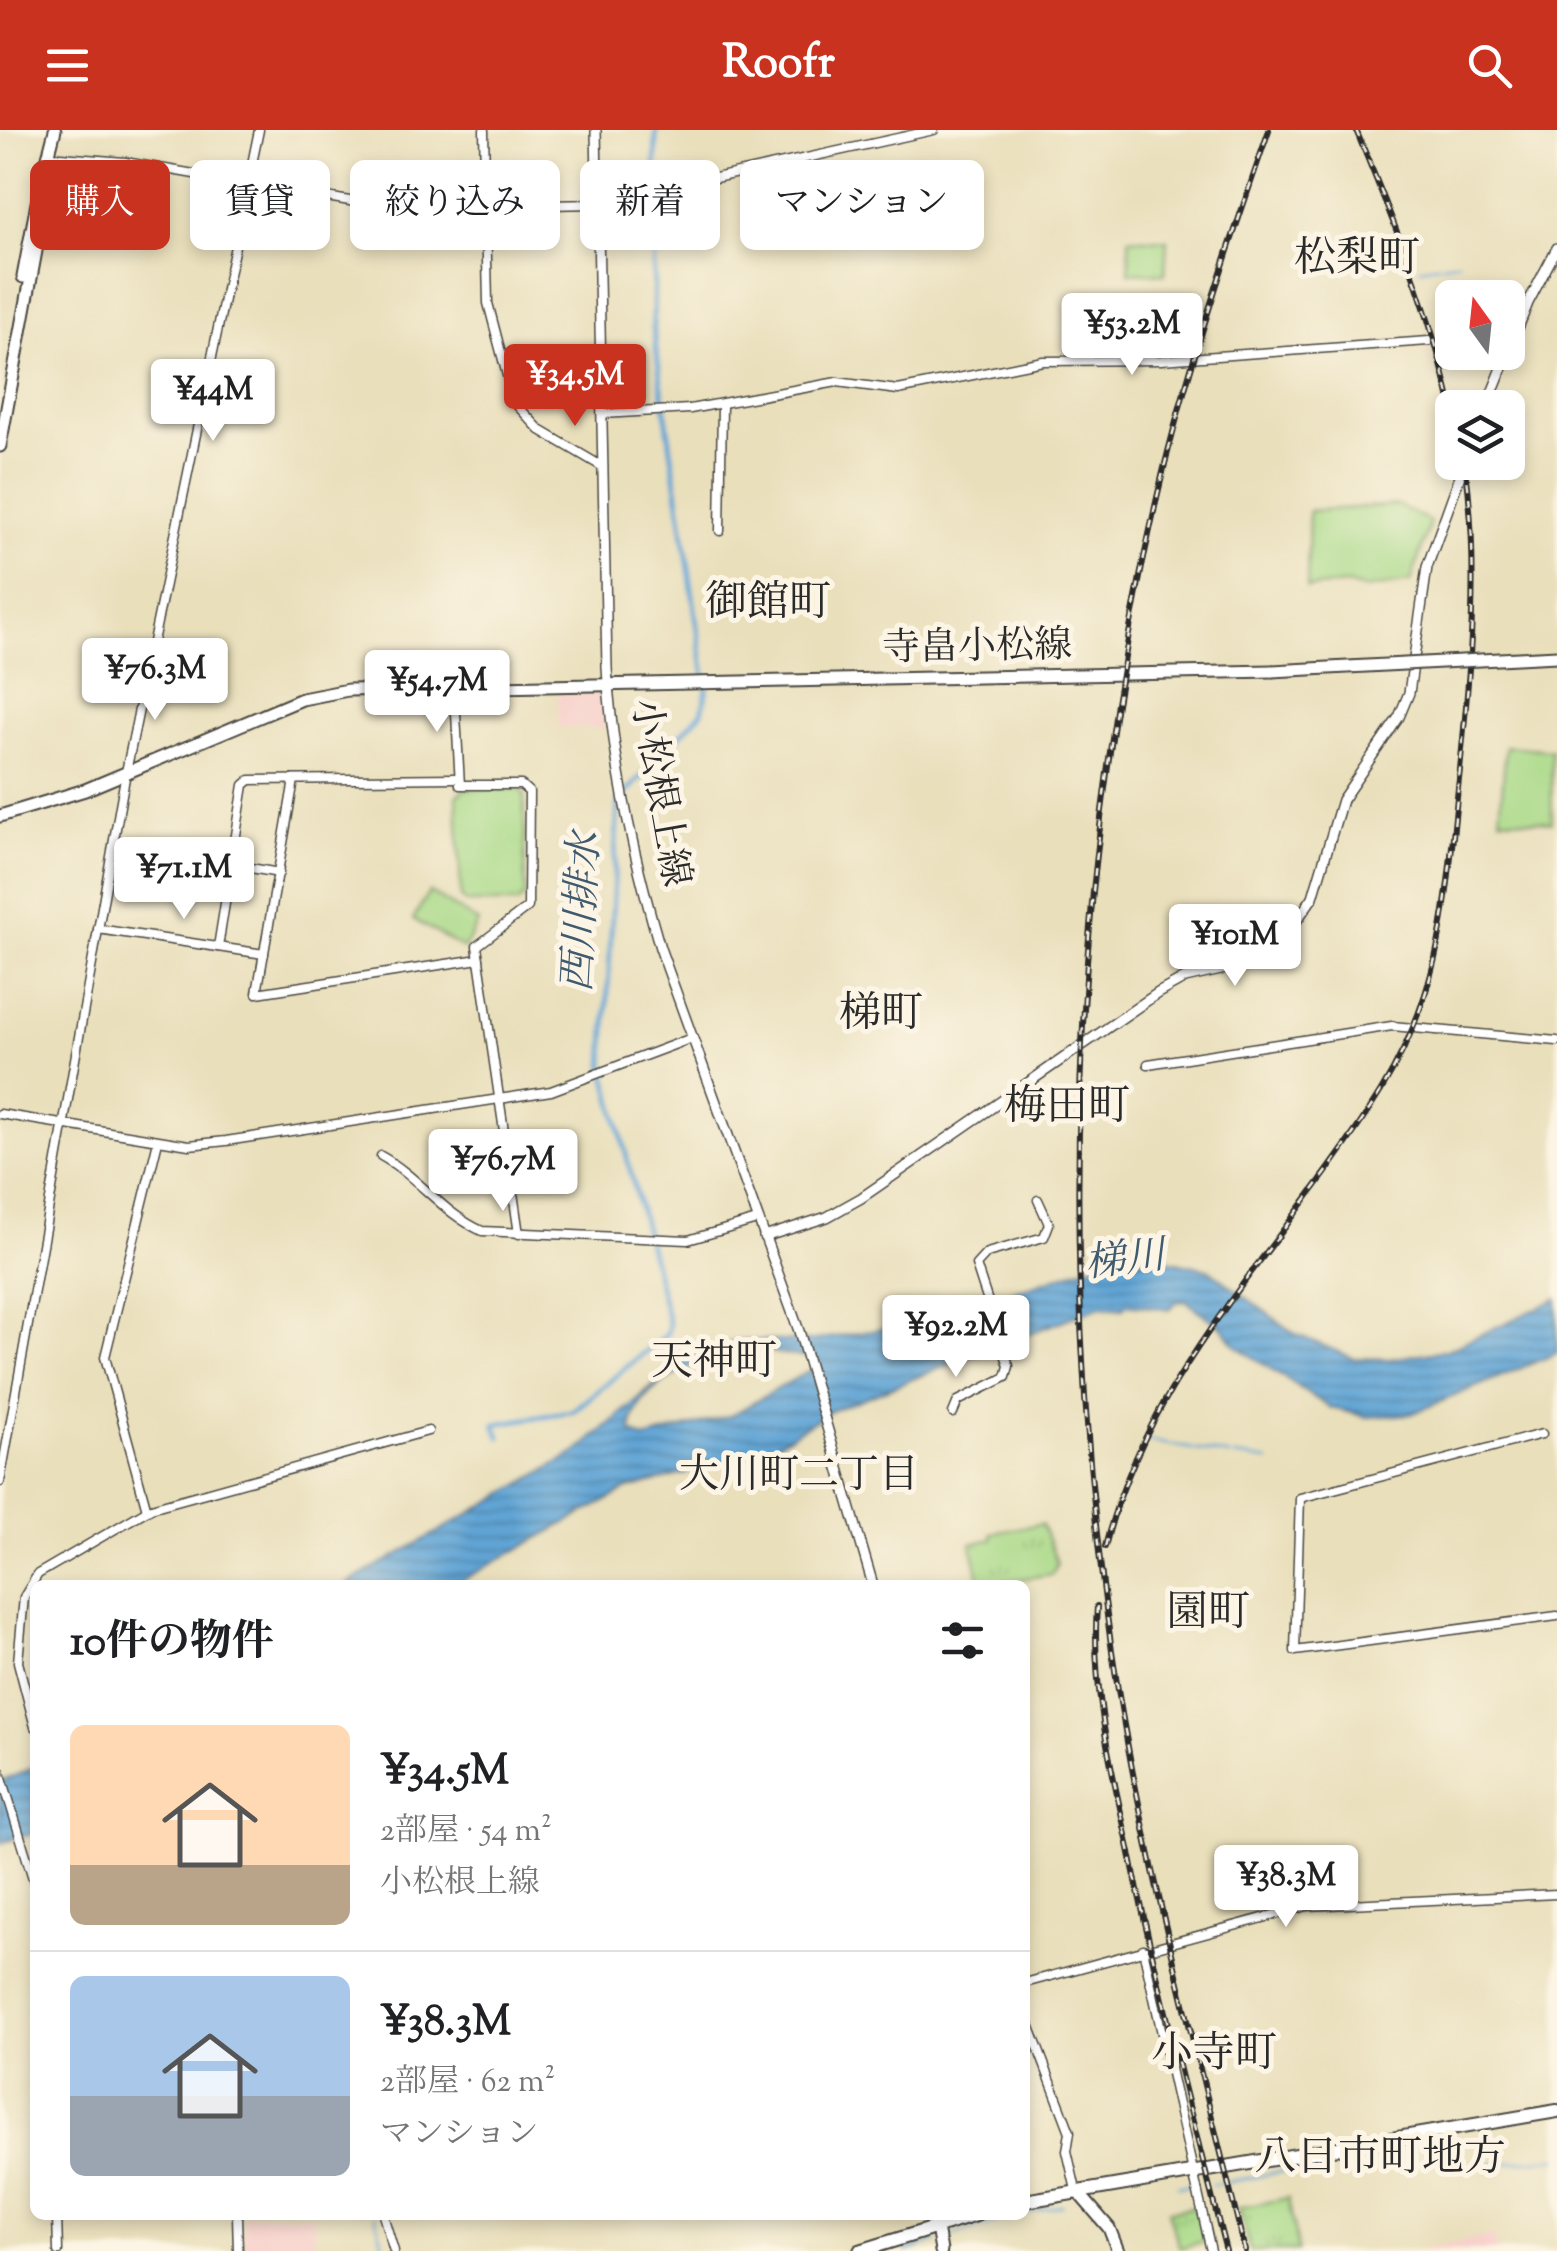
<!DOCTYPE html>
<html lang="ja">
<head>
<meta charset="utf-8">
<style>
	:root { --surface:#fff; --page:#f2f2f2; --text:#202124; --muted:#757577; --line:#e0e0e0; --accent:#c8321e }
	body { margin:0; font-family:"Sorts Mill Goudy","Noto Serif JP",serif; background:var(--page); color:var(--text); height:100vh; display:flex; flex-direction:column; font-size:38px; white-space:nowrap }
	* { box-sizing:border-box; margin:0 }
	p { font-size:32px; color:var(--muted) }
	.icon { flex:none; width:55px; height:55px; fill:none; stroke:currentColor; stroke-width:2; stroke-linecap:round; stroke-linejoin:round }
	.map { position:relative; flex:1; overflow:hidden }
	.drawer { position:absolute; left:30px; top:1450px; width:1000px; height:640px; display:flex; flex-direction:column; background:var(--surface); border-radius:15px; box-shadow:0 5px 15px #0003 }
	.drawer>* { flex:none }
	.hud { position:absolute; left:30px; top:30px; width:1000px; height:90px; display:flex; gap:20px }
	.needle { width:65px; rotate:345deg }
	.fabs { position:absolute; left:1435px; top:150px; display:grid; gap:20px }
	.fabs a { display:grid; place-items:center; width:90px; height:90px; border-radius:15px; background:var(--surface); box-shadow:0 5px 15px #0003; font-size:50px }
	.price { position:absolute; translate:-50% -85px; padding:0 22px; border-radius:10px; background:#fff; color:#222; font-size:32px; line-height:65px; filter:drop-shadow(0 2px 5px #0008) }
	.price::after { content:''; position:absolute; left:50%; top:60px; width:30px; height:22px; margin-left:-15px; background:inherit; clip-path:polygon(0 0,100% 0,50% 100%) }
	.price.selected { background:var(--accent); color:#fff }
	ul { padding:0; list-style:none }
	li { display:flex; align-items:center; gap:30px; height:250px; padding:0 40px }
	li+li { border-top:2px solid var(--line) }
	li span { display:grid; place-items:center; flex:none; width:280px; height:200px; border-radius:15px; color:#555 }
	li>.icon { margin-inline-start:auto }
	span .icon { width:120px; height:120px; fill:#fffc; stroke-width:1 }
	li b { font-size:42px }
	h2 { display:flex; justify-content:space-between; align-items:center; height:120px; padding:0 40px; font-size:42px }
	.tag { padding:0 35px; border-radius:15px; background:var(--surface); box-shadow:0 5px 15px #0003; font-size:35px; line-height:90px }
	.tag.selected { background:var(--accent); color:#fff }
	header { display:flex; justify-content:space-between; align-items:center; height:130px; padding:0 40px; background:var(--accent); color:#fff; font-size:45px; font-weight:700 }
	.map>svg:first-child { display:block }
	.built { fill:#f7d0cb }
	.grass { fill:url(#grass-tufts); stroke:#6a8259; stroke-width:2.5 }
	.pitch { fill:#a9d987; stroke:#6a8259; stroke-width:2.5 }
	.water { fill:url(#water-rules); stroke:#466880; stroke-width:2.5; fill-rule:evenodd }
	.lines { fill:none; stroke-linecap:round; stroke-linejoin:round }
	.stream { stroke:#60a4d5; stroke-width:2.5 }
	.canal { stroke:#60a4d5; stroke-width:5 }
	.tertiary-casing { stroke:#484641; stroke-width:11 }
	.secondary-casing { stroke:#484641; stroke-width:12 }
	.primary-casing { stroke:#484641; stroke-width:15 }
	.trunk-casing { stroke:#484641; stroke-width:16 }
	.tertiary { stroke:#fff; stroke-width:8 }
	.secondary { stroke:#fff; stroke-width:9 }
	.primary { stroke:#fff; stroke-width:11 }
	.trunk { stroke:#fff; stroke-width:12 }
	.rail-casing { stroke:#2b2b2b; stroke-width:6 }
	.rail { stroke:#fcf5e5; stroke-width:2.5; stroke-dasharray:8; stroke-linecap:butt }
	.primary-bridge-casing { stroke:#484641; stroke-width:15; stroke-linecap:butt }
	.primary-bridge { stroke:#fff; stroke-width:11 }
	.labels { text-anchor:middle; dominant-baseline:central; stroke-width:10; stroke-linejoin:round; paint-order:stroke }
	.street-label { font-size:38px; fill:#2b2b2b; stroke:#fcf5e5 }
	.water-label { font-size:40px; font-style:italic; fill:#405b6f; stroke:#fcf5e5 }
	.neighbourhood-label { font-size:40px; fill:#2b2b2b; stroke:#fcf5e5 }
	.quarter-label { font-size:42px; fill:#2b2b2b; stroke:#fcf5e5 }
</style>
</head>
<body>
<header><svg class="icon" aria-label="menu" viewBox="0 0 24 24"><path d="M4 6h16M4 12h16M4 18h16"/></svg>Roofr<svg class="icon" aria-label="search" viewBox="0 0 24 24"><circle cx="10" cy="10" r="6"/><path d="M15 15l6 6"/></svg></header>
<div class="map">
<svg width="1557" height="2121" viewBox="0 0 1557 2121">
	<defs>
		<pattern id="grass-tufts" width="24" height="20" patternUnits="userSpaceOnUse" patternTransform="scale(2.5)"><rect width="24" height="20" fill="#a9d987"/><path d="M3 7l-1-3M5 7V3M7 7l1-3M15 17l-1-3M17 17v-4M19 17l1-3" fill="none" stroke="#92ba75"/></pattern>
		<pattern id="water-rules" width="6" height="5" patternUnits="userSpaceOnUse" patternTransform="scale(2.5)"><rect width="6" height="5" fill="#60a4d5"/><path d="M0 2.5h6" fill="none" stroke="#4f86ad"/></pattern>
	</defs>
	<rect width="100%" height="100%" fill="#fcf5e5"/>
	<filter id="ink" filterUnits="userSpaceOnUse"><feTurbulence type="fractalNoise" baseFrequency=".01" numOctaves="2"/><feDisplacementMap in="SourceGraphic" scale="20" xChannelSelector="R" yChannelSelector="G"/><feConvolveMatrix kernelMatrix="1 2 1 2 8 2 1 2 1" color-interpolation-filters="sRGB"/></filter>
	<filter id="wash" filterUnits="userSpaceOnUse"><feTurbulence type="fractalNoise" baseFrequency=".0048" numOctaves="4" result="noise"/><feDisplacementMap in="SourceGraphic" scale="40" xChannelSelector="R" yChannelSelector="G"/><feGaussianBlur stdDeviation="2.25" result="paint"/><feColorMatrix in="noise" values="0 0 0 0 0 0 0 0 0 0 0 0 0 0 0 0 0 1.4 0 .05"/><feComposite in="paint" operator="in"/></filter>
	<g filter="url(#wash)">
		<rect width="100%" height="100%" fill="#e9dfbb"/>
		<g class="built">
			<path d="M595,563L602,570L606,598L559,597L558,564Z"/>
			<path d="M244,2085H314L315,2121H245Z"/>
			<path d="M1494,2105L1497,2121H1416Z"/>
		</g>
		<g class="grass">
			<path d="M1042,1394L1057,1433L1052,1444L981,1455L971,1414L992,1409V1403Z"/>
			<path d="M1288,2068L1298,2121H1250L1239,2078Z"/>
			<path d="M1194,2077L1205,2111L1180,2118L1168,2081Z"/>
		</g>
		<g class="pitch">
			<path d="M1129,108L1167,110L1165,144L1129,142Z"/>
			<path d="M1398,375L1430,392L1411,452L1363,459L1347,454L1307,458L1309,381Z"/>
			<path d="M1506,616L1551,620L1552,692L1500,688Z"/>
			<path d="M464,659H519L524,664L525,766L518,773H466L461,768L457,666Z"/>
			<path d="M429,762L478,792L464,819L413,789Z"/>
		</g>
		<g class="water">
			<path d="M1112,1128L1166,1130L1208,1139L1295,1204L1353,1228L1390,1229L1447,1220L1557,1169V1223L1411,1284L1368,1287L1329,1277L1236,1216L1223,1198L1186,1171L1176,1172L1170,1179L1126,1174L1124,1178L1100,1176L833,1280L761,1323L628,1359L453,1455H345L577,1322L682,1231L737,1211H811L924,1192ZM738,1217C765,1217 789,1230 815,1225L819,1235L730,1286L644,1309L632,1302C628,1258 705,1228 738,1217Z"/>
			<path d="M35,1637V1703L0,1713V1652Z"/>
		</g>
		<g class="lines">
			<g class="stream">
				<path d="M1420,138L1459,131"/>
				<path d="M1150,1311L1230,1326"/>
				<path d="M1235,1326L1269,1331"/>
				<path d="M1488,2034L1557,2028"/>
				<path d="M1212,2055L1459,2008"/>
				<path d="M1178,2056L1190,2055"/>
				<path d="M1025,2083L1062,2075"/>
				<path d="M375,2085L385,2121"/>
				<path d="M944,2109L1019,2085"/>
				<path d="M906,2121L936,2111"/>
			</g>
			<path class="canal" d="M500,1307L495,1294L573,1281L667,1204L669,1195L604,936L618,672L702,582L707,560L653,198L656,0"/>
		</g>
	</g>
	<g filter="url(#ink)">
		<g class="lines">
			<g class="tertiary-casing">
				<g id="tertiary">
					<path d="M484,0L488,173L514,272L540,300L603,337"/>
					<path d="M48,26L125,32L390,78L597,74L934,0"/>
					<path d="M602,284L690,279L837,252L898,260L1043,231L1161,230L1429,211"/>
					<path d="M720,401L722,275"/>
					<path d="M459,557L455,566L460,655H521L529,662L528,777L477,816L519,1104"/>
					<path d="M294,650L257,863L479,829"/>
					<path d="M114,714L279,743"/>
					<path d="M98,799L264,824"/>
					<path d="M218,817L244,655L250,650L457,648"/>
					<path d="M1148,934L1392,896L1557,911"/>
					<path d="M0,984L189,1015L226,1011L551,961L692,908"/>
					<path d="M381,1026C419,1047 442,1083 482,1101L688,1110L757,1090"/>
					<path d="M953,1283L958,1271L1006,1247L1009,1236L976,1135L987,1123L1044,1107L1049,1094L1038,1070"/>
					<path d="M1542,1304L1300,1368L1295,1521L1557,1486"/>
					<path d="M0,1352L126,642L259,0"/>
					<path d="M147,1380L105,1227L158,1011"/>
					<path d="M35,1597L18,1532L24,1467L38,1444L151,1378L428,1301"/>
					<path d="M0,1641L35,1755"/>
					<path d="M1143,1819L1211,2121"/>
					<path d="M1025,1853L1307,1776L1557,1764"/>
					<path d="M1025,1884L1070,2002L1067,2021L1076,2060"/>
					<path d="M57,2085L58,2121"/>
					<path d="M237,2085L238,2121"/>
					<path d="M383,2085L394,2121"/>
				</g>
			</g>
			<g class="secondary-casing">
				<g id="secondary">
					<path d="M596,0L607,538C612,631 634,729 660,818L799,1201L873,1455"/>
					<path d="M1486,278L1528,173L1557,118"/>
					<path d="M764,1107L827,1087L861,1068L1158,863L1185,848L1248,834L1288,803L1313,767L1342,670L1399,587L1409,563L1427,437L1465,332"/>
				</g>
			</g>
			<g class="primary-casing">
				<g id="primary">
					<path d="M45,39L55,0"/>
					<path d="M23,147L40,57"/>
					<path d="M0,316L43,83L47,34"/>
					<path d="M0,686L85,660L302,569L348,560L1272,541"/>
					<path d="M1076,2060L1109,2098L1118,2121"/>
					<path d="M937,2098L941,2121"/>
				</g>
			</g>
			<g class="trunk-casing">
				<g id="trunk">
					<path d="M1025,2071L1557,1981"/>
					<path d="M860,2121L976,2085"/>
				</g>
			</g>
			<use href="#tertiary" class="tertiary"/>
			<use href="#secondary" class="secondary"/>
			<use href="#primary" class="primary"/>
			<use href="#trunk" class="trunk"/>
			<g class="rail-casing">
				<g id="rail">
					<path d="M1356,0C1394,92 1431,182 1452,279"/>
					<path d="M1105,1417C1148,1239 1288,1113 1381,961C1445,855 1446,766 1459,649C1470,543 1480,439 1465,332"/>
					<path d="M1097,1476C1091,1560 1112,1641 1130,1723C1158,1857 1192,1989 1226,2121"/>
					<path d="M1245,2121C1200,1935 1149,1749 1118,1560C1053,1155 1068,741 1163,342C1191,227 1230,113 1269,0"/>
				</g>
			</g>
			<use href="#rail" class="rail"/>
			<g class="primary-bridge-casing">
				<path id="primary-bridge" d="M1272,541L1557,526"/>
			</g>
			<use href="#primary-bridge" class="primary-bridge"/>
		</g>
	</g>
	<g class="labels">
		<g class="street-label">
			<text transform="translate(977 519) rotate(-1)">寺畠小松線</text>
			<text transform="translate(658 663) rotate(80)">小松根上線</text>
		</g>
		<g class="water-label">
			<text transform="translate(584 782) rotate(-87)">西川排水</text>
			<text transform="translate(1125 1132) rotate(-7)">梯川</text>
		</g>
		<g class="neighbourhood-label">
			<text x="799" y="1347">大川町二丁目</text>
		</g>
		<g class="quarter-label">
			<text x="1357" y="131">松梨町</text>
			<text x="768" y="475">御館町</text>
			<text x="881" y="886">梯町</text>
			<text x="1067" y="979">梅田町</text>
			<text x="714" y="1234">天神町</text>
			<text x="1208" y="1485">園町</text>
			<text x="1214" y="1926">小寺町</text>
			<text x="1380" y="2030">八日市町地方</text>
		</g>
	</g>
</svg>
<div class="fabs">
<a><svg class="needle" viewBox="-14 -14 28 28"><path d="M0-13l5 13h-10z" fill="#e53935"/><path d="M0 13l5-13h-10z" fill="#757577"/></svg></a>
<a><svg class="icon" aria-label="layers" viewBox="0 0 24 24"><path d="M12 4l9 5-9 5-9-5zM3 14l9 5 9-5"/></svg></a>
</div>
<b class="price" style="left:1132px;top:248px">¥53.2M</b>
<b class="price selected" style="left:575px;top:299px">¥34.5M</b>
<b class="price" style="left:213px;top:314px">¥44M</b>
<b class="price" style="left:155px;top:593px">¥76.3M</b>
<b class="price" style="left:437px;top:605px">¥54.7M</b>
<b class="price" style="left:184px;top:792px">¥71.1M</b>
<b class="price" style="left:1235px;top:859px">¥101M</b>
<b class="price" style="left:503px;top:1084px">¥76.7M</b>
<b class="price" style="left:956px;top:1250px">¥92.2M</b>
<b class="price" style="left:1286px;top:1800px">¥38.3M</b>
<div class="hud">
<a class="tag selected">購入</a>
<a class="tag">賃貸</a>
<a class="tag">絞り込み</a>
<a class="tag">新着</a>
<a class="tag">マンション</a>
</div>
<section class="drawer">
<h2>10件の物件<svg class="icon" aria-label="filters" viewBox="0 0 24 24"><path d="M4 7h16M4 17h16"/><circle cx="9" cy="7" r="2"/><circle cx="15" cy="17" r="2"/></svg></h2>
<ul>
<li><span style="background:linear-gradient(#ffd9b3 70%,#b9a48a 0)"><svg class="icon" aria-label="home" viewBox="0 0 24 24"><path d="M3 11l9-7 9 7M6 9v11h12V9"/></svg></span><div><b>¥34.5M</b><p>2部屋 · 54 m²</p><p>小松根上線</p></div></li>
<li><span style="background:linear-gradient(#a9c7e8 60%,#9aa5b1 0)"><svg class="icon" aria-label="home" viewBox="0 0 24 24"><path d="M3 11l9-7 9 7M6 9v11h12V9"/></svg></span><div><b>¥38.3M</b><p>2部屋 · 62 m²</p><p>マンション</p></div></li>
</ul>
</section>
</div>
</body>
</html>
